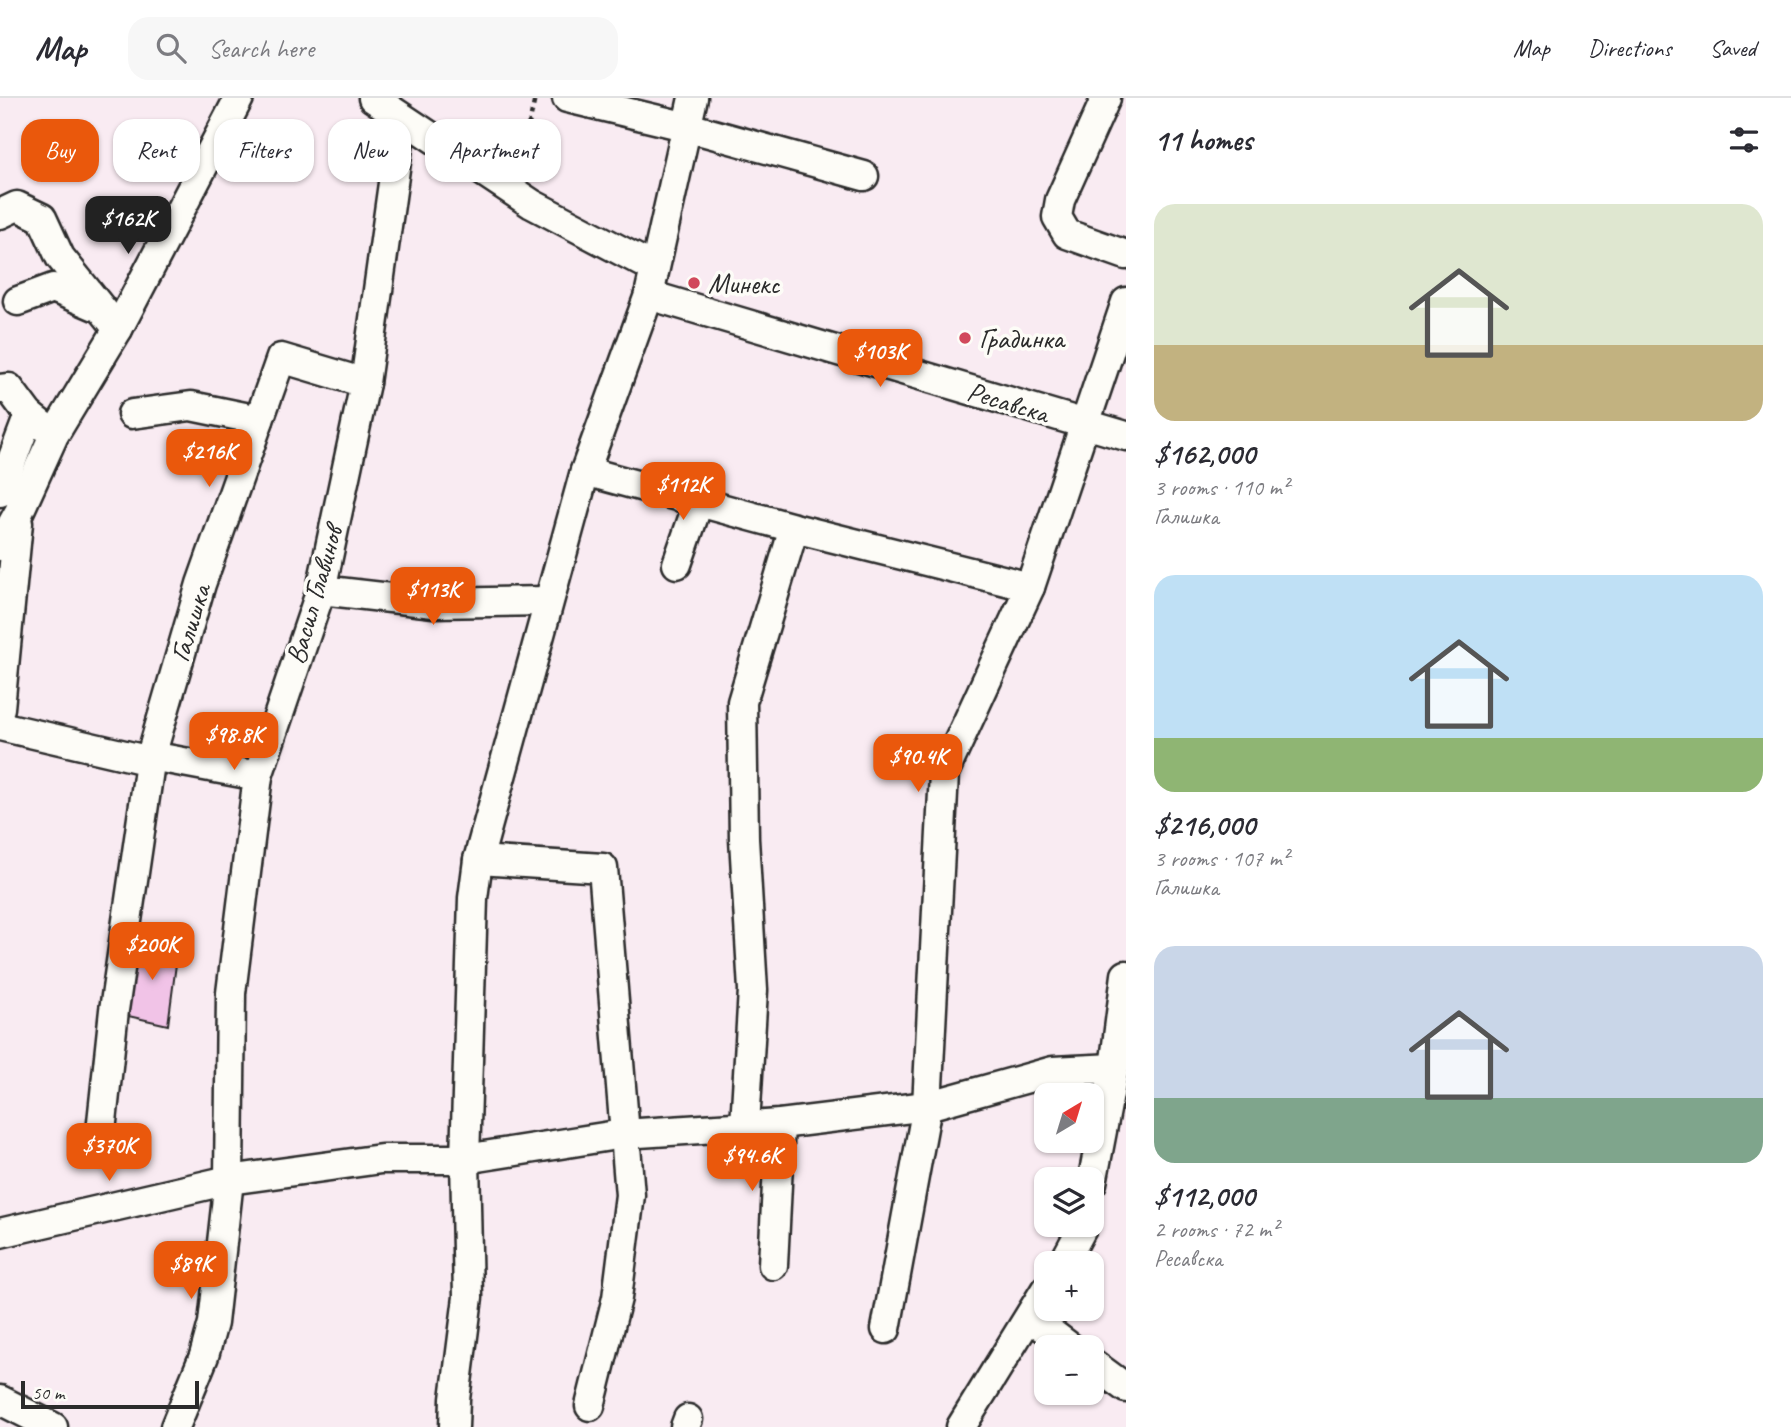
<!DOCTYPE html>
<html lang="en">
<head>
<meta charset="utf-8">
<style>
	:root { --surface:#fff; --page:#f7f7f7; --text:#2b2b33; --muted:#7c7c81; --line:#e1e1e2; --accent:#ea580c }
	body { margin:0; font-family:Caveat,sans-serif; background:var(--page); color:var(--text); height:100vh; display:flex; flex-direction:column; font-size:26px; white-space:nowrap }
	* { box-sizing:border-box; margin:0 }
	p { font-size:23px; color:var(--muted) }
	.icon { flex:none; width:38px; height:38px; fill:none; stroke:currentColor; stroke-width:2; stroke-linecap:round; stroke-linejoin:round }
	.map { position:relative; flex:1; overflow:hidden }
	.panel { display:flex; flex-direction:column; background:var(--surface); width:665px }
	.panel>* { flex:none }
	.banner { position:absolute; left:21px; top:21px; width:665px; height:63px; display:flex; gap:14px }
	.needle { width:46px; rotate:38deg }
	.buttons { position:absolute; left:1034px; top:985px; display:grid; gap:14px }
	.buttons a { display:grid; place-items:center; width:70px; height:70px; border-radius:14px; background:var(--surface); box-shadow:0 2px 5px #0004; font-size:35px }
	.scale { position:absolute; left:21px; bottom:18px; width:178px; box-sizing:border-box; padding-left:7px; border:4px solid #2b2b2b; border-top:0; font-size:19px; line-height:24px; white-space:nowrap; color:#2b2b2b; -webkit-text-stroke:5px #fdfcf7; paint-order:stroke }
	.price { position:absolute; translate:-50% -60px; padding:0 16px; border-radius:14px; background:var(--accent); color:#fff; font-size:23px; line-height:46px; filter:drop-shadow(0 2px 4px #0008) }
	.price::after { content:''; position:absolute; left:50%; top:42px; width:21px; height:16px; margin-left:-10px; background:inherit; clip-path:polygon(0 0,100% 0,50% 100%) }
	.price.on { background:#222; color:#fff }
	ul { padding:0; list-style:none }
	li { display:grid; align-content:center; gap:14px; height:371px; padding:0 28px }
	li span { display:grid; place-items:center; height:217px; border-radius:21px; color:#555 }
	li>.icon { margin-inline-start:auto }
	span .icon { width:126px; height:126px; fill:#fffc; stroke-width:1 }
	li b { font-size:30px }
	h2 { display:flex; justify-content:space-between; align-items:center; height:84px; padding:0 28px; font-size:30px }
	.pill { padding:0 24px; border-radius:21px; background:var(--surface); box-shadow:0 2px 5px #0004; font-size:24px; line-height:63px }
	.pill.on { background:var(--accent); color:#fff }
	header { display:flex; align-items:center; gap:42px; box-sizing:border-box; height:98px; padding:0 35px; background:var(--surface); border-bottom:2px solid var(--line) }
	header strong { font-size:33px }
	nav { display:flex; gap:38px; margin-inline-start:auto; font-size:24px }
	.search { width:490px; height:63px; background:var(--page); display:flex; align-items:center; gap:18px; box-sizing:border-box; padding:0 24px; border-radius:21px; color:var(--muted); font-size:26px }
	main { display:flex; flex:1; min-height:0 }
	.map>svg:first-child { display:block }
	.building { fill:#f1c3e7; stroke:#2b2b2b; stroke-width:2 }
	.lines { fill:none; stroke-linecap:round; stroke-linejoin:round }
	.street-casing { stroke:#2b2b2b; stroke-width:33 }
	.path { stroke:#2b2b2b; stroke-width:4.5; stroke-dasharray:5 5; stroke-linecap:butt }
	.street { stroke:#fdfcf7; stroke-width:28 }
	.poi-dot { fill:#d1495b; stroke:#fdfcf7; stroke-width:2.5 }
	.labels { text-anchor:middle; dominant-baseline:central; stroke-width:7; stroke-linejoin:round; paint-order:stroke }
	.poi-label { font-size:28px; fill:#2b2b2b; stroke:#fdfcf7; text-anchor:start }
	.street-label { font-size:28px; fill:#2b2b2b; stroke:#fdfcf7 }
</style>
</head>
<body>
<header>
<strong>Map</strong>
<div class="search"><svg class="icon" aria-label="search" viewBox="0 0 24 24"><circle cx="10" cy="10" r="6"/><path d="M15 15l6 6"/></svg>Search here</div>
<nav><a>Map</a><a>Directions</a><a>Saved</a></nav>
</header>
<main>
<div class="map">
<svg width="1126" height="1329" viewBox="0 0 1126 1329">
	<rect width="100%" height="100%" fill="#f9ebf2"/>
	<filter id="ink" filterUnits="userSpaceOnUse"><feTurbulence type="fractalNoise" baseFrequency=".0143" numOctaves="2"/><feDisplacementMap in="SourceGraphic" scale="14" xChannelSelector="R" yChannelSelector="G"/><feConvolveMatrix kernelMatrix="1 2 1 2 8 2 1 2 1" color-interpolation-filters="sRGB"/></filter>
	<g filter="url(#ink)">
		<path class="building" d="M137,841L178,851L168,927L124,917Z"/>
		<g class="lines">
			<g class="street-casing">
				<g id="street">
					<path d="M373,0L532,106L654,170"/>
					<path d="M567,0L684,28L864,78"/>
					<path d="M1106,0L1060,102L1057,119L1067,136L1126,157"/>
					<path d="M0,116L17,108L42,120L60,159L118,231"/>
					<path d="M649,197L1126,338"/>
					<path d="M18,203L53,190L95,208"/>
					<path d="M0,291L9,290L29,317L44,329"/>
					<path d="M132,316L191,308L259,322"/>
					<path d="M585,373L794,430"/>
					<path d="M0,394L29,317"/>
					<path d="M0,448L19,414L54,337L118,231L239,0"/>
					<path d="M677,466L699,403"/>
					<path d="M321,492L434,505L548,503"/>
					<path d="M0,610L18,425"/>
					<path d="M0,628L142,661L151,658L258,678"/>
					<path d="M478,762L603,770L630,1097L617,1200L590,1308"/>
					<path d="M745,1027L753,892L744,741L742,604L794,430L1030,489"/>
					<path d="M99,1052L114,912L151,658L201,486L281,260L365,285"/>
					<path d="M1092,1085L1114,970L1126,877"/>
					<path d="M0,1135L229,1082L381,1061H465L623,1036L780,1026L927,1008L1053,973L1114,970"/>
					<path d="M1063,1166L1084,1127"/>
					<path d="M773,1167L780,1026"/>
					<path d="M1030,1219L1071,1250"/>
					<path d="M886,1231L927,1008L944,675L1030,489L1126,204"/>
					<path d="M1092,1265L1126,1290"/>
					<path d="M0,1302L53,1329"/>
					<path d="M175,1329L204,1258L213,1225L229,1082L231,895L258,678L321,492L365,285L402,21"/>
					<path d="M454,1329L455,1301L468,1199L465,1061L473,800L478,762L585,373L649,197L693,0"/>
					<path d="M685,1329L688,1321"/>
					<path d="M961,1329L1046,1191"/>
				</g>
			</g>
			<path class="path" d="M509,63L530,23L535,0"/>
			<use href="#street" class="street"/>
		</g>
	</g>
	<g class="poi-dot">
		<circle cx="694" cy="185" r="7"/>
		<circle cx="965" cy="240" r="7"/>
	</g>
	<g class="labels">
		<g class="poi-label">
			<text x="708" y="185">Минекс</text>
			<text x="979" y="240">Градинка</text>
		</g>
		<g class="street-label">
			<text transform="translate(1008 304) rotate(17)">Ресавска</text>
			<text transform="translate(314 497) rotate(-74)">Васил Главинов</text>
			<text transform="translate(190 525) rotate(-73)">Галишка</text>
		</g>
	</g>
</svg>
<div class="buttons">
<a><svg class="needle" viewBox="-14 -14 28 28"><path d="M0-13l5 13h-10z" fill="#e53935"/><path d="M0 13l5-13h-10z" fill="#7c7c81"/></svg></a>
<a><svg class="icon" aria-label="layers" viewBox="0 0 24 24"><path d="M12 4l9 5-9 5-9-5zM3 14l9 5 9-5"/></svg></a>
<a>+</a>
<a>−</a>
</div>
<div class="scale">50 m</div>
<b class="price on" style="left:128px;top:158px">$162K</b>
<b class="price" style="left:880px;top:291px">$103K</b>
<b class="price" style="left:209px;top:391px">$216K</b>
<b class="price" style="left:683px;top:424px">$112K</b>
<b class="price" style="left:433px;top:529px">$113K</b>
<b class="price" style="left:234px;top:674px">$98.8K</b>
<b class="price" style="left:918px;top:696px">$90.4K</b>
<b class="price" style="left:152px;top:884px">$200K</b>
<b class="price" style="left:109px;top:1085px">$370K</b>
<b class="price" style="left:752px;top:1095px">$94.6K</b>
<b class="price" style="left:191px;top:1203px">$89K</b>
<div class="banner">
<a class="pill on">Buy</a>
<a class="pill">Rent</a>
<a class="pill">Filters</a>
<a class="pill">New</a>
<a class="pill">Apartment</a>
</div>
</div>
<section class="panel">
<h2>11 homes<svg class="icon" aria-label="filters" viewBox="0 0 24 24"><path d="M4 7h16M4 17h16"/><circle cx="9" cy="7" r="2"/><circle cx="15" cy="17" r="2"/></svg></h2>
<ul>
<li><span style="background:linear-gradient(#dfe7d0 65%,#c2b280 0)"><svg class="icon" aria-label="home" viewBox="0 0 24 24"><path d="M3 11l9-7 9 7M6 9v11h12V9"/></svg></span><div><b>$162,000</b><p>3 rooms · 110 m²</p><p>Галишка</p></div></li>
<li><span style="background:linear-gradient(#bfe0f5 75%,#8fb573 0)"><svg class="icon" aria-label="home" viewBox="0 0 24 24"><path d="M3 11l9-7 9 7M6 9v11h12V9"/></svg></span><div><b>$216,000</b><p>3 rooms · 107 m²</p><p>Галишка</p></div></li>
<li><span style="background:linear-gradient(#c9d6e8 70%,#7fa58c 0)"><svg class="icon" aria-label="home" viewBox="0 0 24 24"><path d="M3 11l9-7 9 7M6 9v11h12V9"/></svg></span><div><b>$112,000</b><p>2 rooms · 72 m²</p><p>Ресавска</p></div></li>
</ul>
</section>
</main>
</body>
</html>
